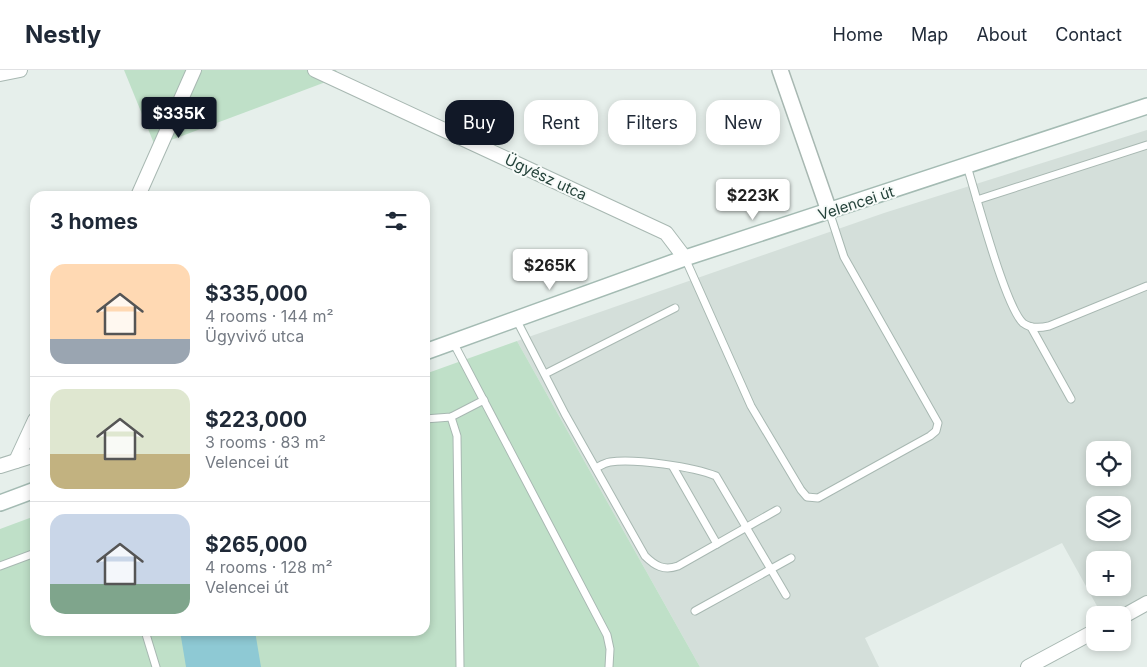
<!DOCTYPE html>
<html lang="en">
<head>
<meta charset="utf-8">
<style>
	:root { --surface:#fff; --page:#f6f6f7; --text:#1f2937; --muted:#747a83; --line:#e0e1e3; --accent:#111827 }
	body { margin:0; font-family:Inter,sans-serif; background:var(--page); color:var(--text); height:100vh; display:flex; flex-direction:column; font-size:19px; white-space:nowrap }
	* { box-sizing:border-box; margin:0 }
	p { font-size:16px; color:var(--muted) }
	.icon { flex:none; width:28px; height:28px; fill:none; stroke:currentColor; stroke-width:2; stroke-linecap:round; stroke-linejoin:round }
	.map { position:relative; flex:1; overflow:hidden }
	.details { position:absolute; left:30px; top:121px; width:400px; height:445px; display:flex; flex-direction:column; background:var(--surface); border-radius:15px; box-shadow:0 2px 8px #0003 }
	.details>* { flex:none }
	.top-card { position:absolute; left:445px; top:30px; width:475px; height:45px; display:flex; gap:10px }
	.tools { position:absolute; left:1086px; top:371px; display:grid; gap:10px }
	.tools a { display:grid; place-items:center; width:45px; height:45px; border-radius:10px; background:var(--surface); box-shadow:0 2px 8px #0003; font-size:25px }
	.price { position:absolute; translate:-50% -42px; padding:0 11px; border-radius:5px; background:#fff; color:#222; font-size:16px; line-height:32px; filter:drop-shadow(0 1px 2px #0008) }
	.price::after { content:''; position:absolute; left:50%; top:30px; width:15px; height:11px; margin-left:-8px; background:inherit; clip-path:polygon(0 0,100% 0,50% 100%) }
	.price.on { background:var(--accent); color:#fff }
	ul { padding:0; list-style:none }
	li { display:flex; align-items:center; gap:15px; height:125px; padding:0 20px }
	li+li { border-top:1px solid var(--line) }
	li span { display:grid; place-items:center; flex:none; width:140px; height:100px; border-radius:15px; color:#555 }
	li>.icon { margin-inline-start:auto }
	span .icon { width:60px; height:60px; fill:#fffc; stroke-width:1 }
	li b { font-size:21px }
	h2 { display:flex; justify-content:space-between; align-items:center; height:60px; padding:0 20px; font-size:21px }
	.pill { padding:0 18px; border-radius:15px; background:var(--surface); box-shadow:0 2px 8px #0003; font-size:18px; line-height:45px }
	.pill.on { background:var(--accent); color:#fff }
	header { display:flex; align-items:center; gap:30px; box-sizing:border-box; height:70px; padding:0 25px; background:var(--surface); border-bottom:1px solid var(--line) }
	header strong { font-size:24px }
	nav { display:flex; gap:28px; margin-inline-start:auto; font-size:18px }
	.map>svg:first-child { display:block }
	.built { fill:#d4dfda; fill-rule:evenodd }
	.green { fill:#bfe0c8 }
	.water { fill:#8ec9d4 }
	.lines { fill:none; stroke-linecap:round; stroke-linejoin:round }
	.service-casing { stroke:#a8b8b2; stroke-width:9 }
	.minor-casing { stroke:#a8b8b2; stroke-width:16 }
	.tertiary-casing { stroke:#a8b8b2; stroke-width:18 }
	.secondary-casing { stroke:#a4bbb3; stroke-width:18 }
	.service { stroke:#fff; stroke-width:7 }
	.minor { stroke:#fff; stroke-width:14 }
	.tertiary { stroke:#fff; stroke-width:15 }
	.secondary { stroke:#fff; stroke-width:15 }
	.labels { text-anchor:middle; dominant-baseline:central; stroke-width:4; stroke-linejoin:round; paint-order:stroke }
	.street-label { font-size:15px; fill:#24423a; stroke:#f7fbf9 }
</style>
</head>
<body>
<header>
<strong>Nestly</strong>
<nav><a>Home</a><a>Map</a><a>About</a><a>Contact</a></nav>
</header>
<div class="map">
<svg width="1147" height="597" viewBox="0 0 1147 597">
	<rect width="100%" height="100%" fill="#e6efeb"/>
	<path class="built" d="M1147,60V527L1113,545H1102L1062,473L865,568L879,597H700L517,271L884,143ZM1095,380H1122V408H1095ZM1095,435H1122V462H1095ZM1095,490H1122V518H1095Z"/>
	<g class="green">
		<path d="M124,0H336L339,7L155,76Z"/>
		<path d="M517,271L700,597H0V459L35,446V561H425V304Z"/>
	</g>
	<path class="water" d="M180,561H255L261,597H186Z"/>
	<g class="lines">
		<g class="service-casing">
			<g id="service">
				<path d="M967,96C976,125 1005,236 1023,253C1031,259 1040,258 1049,256L1147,216"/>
				<path d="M977,130L1147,75"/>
				<path d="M685,188L751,336L801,420L807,427L818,428L930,366L936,361L938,353L844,187L829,141"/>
				<path d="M516,249L565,344L645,486C655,496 664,501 678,496L777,440"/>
				<path d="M1031,257L1071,329"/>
				<path d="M453,272L607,565L610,579L609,597"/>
				<path d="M545,304L675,238"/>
				<path d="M451,347L457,366L460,597"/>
				<path d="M425,349L451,347L484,330"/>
				<path d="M673,397L717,474"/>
				<path d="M596,398C600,396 604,393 610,392C634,388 694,397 716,406L786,525"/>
				<path d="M0,496L35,483"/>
				<path d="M695,541L791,488"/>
				<path d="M145,561L156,597"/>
			</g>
		</g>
		<g class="minor-casing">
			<g id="minor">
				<path d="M315,0L666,163L685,188"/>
				<path d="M0,4L20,0"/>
				<path d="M138,126L194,0"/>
				<path d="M16,391L35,350"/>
				<path d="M0,396L35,385"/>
				<path d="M1122,547L1147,533"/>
				<path d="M1028,597L1095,561"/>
			</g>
		</g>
		<g class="tertiary-casing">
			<path id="tertiary" d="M780,0L829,141"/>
		</g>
		<g class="secondary-casing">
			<g id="secondary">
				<path d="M425,282L685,188L1147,36"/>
				<path d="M0,433L35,420"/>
			</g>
		</g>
		<use href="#service" class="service"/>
		<use href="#minor" class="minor"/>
		<use href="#tertiary" class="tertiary"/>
		<use href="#secondary" class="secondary"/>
	</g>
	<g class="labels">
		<g class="street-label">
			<text transform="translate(546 107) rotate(25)">Ügyész utca</text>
			<text transform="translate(856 133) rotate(-18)">Velencei út</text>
		</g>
	</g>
</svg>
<div class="tools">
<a><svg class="icon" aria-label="locate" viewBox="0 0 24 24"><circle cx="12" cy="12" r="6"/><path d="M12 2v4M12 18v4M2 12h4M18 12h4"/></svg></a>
<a><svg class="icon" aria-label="layers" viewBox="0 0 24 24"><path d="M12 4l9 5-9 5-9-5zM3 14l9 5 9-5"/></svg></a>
<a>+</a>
<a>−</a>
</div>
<b class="price on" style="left:179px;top:69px">$335K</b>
<b class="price" style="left:753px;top:151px">$223K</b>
<b class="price" style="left:550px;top:221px">$265K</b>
<div class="top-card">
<a class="pill on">Buy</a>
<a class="pill">Rent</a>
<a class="pill">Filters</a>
<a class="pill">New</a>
</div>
<section class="details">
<h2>3 homes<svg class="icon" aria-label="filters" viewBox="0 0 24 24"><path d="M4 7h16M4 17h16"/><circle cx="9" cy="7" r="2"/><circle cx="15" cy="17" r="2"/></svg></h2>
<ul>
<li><span style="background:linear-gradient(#ffd9b3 75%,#9aa5b1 0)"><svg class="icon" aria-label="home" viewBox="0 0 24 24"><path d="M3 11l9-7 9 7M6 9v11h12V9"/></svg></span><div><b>$335,000</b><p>4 rooms · 144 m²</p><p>Ügyvivő utca</p></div></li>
<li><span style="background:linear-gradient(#dfe7d0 65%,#c2b280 0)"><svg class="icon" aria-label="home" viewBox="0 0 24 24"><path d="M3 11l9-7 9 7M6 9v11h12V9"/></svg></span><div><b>$223,000</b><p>3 rooms · 83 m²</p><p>Velencei út</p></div></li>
<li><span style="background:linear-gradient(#c9d6e8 70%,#7fa58c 0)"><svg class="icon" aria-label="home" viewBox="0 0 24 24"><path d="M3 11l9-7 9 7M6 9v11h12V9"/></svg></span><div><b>$265,000</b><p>4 rooms · 128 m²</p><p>Velencei út</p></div></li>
</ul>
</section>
</div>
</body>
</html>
